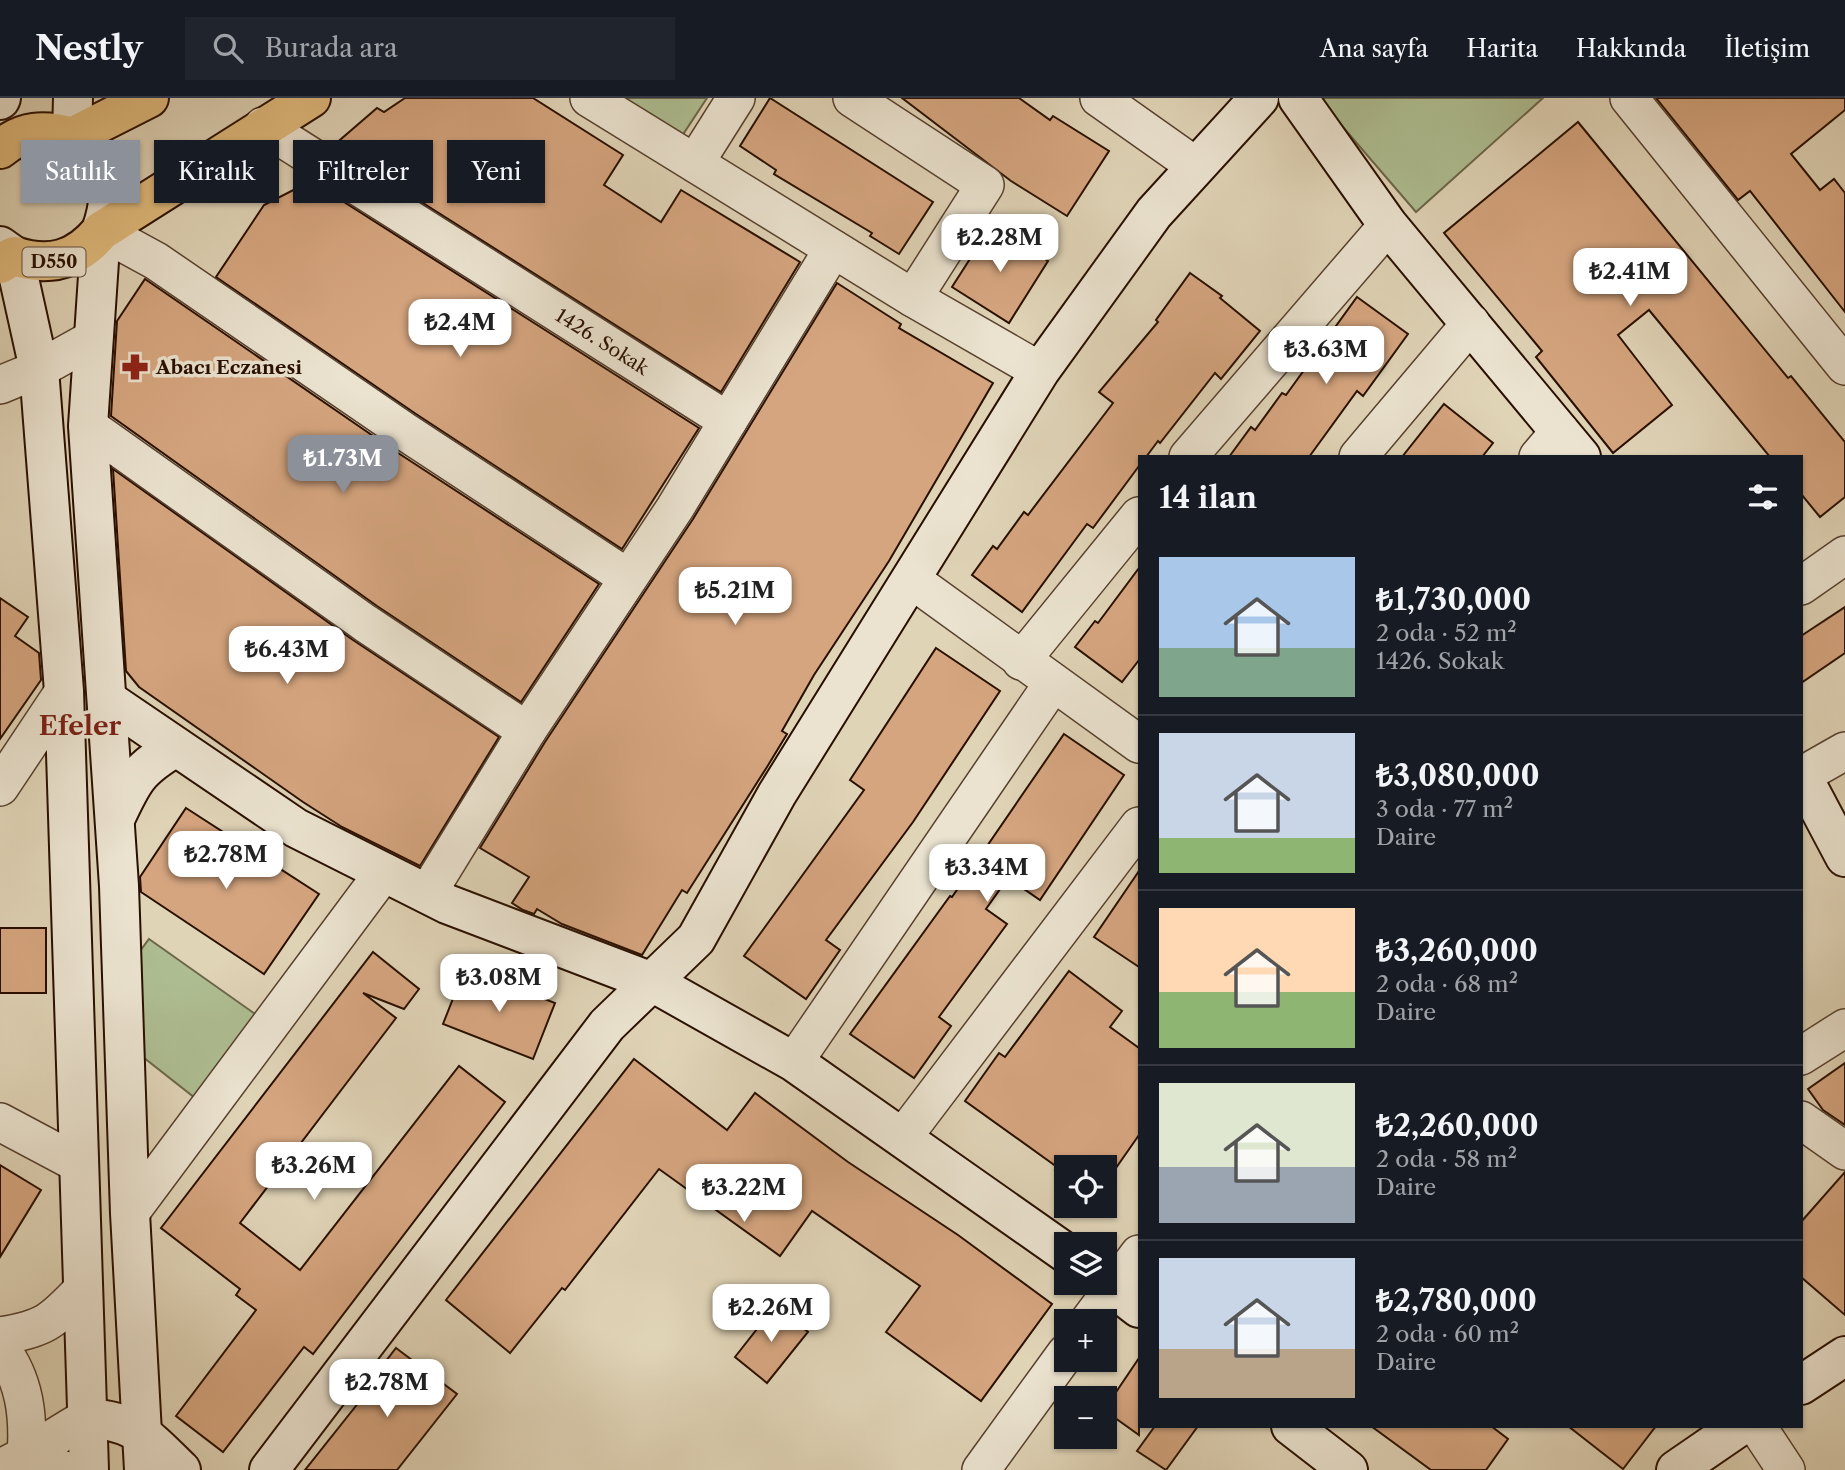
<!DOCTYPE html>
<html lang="tr">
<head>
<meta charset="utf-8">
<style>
	:root { --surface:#171b24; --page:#20242c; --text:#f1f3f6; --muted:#9ea1a6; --line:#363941; --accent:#8c9099 }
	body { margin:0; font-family:"Libre Caslon Text",serif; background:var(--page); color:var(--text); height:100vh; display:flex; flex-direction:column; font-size:26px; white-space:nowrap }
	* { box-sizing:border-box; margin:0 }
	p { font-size:23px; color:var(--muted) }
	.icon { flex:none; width:38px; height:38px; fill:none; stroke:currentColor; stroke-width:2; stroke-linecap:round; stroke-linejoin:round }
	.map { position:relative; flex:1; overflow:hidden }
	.details { position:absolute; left:1138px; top:357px; width:665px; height:973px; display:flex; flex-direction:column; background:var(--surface); border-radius:0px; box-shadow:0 2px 5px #0004 }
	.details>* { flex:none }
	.top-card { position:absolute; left:21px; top:42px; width:665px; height:63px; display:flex; gap:14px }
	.fabs { position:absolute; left:1054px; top:1057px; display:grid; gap:14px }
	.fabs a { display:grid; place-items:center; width:63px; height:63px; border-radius:0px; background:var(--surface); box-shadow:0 2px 5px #0004; font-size:35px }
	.price { position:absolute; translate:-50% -60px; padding:0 16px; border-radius:14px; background:#fff; color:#222; font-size:23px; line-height:46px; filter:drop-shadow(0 2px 4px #0008) }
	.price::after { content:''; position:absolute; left:50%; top:42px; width:21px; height:16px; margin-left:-10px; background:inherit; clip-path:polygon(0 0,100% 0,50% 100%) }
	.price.current { background:var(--accent); color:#fff }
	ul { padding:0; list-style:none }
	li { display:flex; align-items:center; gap:21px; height:175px; padding:0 21px }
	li+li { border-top:2px solid var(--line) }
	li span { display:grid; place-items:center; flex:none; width:196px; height:140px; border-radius:0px; color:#555 }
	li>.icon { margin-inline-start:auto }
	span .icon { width:84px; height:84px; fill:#fffc; stroke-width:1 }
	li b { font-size:30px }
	h2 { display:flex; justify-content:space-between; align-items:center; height:84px; padding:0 21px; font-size:30px }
	.tag { padding:0 24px; border-radius:0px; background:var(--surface); box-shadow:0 2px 5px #0004; font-size:24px; line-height:63px }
	.tag.current { background:var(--accent); color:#fff }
	header { display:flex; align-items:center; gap:42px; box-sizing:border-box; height:98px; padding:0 35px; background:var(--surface); border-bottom:2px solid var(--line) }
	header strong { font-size:33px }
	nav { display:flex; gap:38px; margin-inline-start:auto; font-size:24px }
	.search { width:490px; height:63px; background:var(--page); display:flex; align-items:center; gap:18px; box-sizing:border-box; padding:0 24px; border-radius:0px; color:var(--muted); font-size:26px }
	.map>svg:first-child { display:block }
	.green { fill:#aebe92; stroke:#6c6649; stroke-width:2 }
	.building { fill:#d5a57f; stroke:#290f00; stroke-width:2 }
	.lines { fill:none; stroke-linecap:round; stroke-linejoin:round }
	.street-casing { stroke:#57402e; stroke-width:40 }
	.secondary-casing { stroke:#290f00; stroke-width:42 }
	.highway-casing { stroke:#290f00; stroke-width:42 }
	.street { stroke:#ebe3d0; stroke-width:37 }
	.secondary { stroke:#ebe3d0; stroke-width:38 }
	.highway { stroke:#e0ba7c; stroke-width:38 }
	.labels { text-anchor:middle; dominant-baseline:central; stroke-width:7; stroke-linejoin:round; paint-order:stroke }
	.shield { fill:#ebe3d0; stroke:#634f3e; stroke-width:2 }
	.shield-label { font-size:18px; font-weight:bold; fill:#290f00 }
	.street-label { font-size:19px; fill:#290f00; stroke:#ebe3d0 }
	.poi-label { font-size:19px; font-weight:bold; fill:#290f00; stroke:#ebe3d0; text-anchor:start }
	.district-label { font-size:26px; font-weight:bold; fill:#7a1f14; stroke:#ebe3d0 }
</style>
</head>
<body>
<header>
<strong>Nestly</strong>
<div class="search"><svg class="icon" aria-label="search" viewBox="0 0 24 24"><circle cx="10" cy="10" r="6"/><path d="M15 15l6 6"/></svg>Burada ara</div>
<nav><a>Ana sayfa</a><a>Harita</a><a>Hakkında</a><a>İletişim</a></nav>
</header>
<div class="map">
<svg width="1845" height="1372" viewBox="0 0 1845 1372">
	<rect width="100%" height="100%" fill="#e0d4b7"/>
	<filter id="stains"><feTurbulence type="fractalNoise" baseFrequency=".00286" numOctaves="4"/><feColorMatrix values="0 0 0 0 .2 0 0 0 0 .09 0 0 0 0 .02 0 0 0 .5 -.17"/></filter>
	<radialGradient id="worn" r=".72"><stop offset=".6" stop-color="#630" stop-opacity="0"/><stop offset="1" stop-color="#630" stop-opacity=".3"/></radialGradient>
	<g class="green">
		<path d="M612,0H707L678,44Z"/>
		<path d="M1318,0H1543L1416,114Z"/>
		<path d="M149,841L265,923L204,1007L134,952L129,868Z"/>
	</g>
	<g class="building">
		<path d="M405,0H533L623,57L604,87L661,124L681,92L800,164L721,294L333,48L377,10L384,14Z"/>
		<path d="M770,0L933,104L899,156L870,138L872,135L774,76L776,72L740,48Z"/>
		<path d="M902,0H1019L1050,22L1053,18L1109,53L1067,118L1011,83Z"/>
		<path d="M1656,0H1845V12L1791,56L1820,92L1834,81L1845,95V214L1750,93L1738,102Z"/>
		<path d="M1578,24L1788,280L1791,278L1845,344V399L1820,419L1801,396V359H1770L1649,212L1618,237L1672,307L1613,355L1536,259L1542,253L1444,135Z"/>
		<path d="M311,83L699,330L622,451L416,316L216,179L264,107Z"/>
		<path d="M991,128L1048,163L1009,225L952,189Z"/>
		<path d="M1190,175L1222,198L1220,200L1260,233L1221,281L1215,275L1160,345L1158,343L1146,359H1139V368L1093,430L1087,426L1022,514L972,477L993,448L997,451L1024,414L1028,417L1113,305L1099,294L1158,224L1156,222Z"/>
		<path d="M145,181L392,351L599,486L521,604L377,508L111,318L117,223Z"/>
		<path d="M837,185L901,226L899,230L993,285L889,463L814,577L782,633L787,636L767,669L687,795L682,792L642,857L562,826L537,811L534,816L523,812L512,805L529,779L480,750L545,644L693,421Z"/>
		<path d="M1357,199L1408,236L1363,298L1357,293L1309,359H1229L1251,329L1255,332L1282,295L1286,297Z"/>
		<path d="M1444,306L1493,345L1482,359H1402Z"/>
		<path d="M113,371L353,542L499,639L420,768L342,729L303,704L139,589L126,573Z"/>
		<path d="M1139,470V562L1122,584L1075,549L1095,523L1098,525Z"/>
		<path d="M0,500L28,519L15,538L39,555L41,582L0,641Z"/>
		<path d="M1845,509V555L1801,585V538Z"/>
		<path d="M936,550L1000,593L913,724L826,842L840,852L806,901L744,858L864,692L850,682Z"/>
		<path d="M1064,636L1124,677L1040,802L1008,780L986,811L1007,826L939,919L951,928L914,980L850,936L950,798L952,799Z"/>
		<path d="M186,710L319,796L264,876L141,794L140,779Z"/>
		<path d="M1139,773V869L1094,839Z"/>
		<rect x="0" y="830" width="46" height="65"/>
		<path d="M373,854L419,891L404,911L363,895L396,920L240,1125L300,1172L459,968L505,1004L313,1256L304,1249L223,1354L176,1318L256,1212L236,1197L240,1191L161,1130Z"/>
		<path d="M465,870L555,905L533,961L443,926Z"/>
		<path d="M1069,873L1122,913L1110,929L1139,950V1037L1104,1087V1069H1066V1079L1055,1072L1057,1069L965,1003L999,955L1005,959Z"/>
		<path d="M634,961L727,1032L755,995L848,1064L958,1137L1052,1206L981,1303L886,1234L920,1188L812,1113L780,1158L659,1071L565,1192L562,1190L510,1255L446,1202Z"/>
		<path d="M1845,965V1027L1823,1012L1808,991Z"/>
		<path d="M0,1067L41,1092L0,1159Z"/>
		<path d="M1845,1074V1217L1801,1179V1124Z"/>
		<path d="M775,1208L808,1234L767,1285L735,1259Z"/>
		<path d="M396,1250L457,1296L397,1372H305L359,1304L356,1302Z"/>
		<path d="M1139,1260V1337L1104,1312Z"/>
		<path d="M1155,1328H1198L1166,1372L1137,1353Z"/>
		<path d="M1371,1328H1491L1508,1341L1486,1372H1431Z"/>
		<path d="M1568,1328H1656L1623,1371Z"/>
	</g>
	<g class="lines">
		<g class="street-casing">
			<g id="street">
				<path d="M589,0L913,200L1040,273"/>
				<path d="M852,0L985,87L913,200"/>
				<path d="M1099,0L1194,67"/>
				<path d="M1629,0L1845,268"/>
				<path id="s1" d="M263,28L728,323"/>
				<path d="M695,65L736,0"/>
				<path d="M101,133L156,163L404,333L628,480"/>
				<path d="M0,287L39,271L93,241"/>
				<path d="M88,328L365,525L527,633L675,410L833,151"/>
				<path d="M1188,359L1388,127"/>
				<path d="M1358,359L1471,225"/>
				<path d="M1538,359L1560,333"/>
				<path d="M912,482L1139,646"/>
				<path d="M1801,488L1845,457"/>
				<path d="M1021,563L1139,418"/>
				<path d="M1801,678L1845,653"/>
				<path d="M0,689L64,593"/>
				<path d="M427,796L527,633"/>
				<path d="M1801,958L1845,930"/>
				<path d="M794,964L1053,585"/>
				<path d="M1801,1022L1845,1053"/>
				<path d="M0,1024L77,1065"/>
				<path d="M903,1039L1139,728"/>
				<path d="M130,1115L384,774"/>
				<path d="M1089,1223L1139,1156"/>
				<path d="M0,1238C44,1231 52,1224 82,1192"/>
				<path d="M0,1249C25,1282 29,1318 26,1359"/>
				<path d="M1757,1328L1786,1372"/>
				<path d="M26,1359L64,1372"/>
				<path d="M0,1370C31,1357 57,1336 87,1320"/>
				<path d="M981,1372L1066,1255"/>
			</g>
		</g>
		<g class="secondary-casing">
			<g id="secondary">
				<path d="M73,0L72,39C110,64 116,90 101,133L88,328L119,788L130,1115L144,1372"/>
				<path d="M1298,0L1388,127L1581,359"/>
				<path d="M0,2L1,0"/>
				<path d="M0,148L14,158L39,271L64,593L89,1372"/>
				<path d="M109,603L296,730L447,806L652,884L794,964L1066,1155"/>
				<path d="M1801,676L1845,759"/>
				<path d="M115,721C133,682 138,671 176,649"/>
				<path d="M1104,1183L1139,1210"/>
				<path d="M1801,1287L1845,1258"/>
				<path d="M87,1320C136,1323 148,1340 181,1372"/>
				<path d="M1291,1328L1348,1372"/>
				<path d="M269,1372L607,927L696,841L777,696L1040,273L1154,115L1259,0"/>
				<path d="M1676,1372L1740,1328"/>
			</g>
		</g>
		<g class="highway-casing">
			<g id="highway">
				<path d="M0,51C23,32 44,31 72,39L149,0"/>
				<path d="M0,166L14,158C50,170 77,162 101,133L311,0"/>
			</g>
		</g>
		<use href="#street" class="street"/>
		<use href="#secondary" class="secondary"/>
		<use href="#highway" class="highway"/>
	</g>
	<defs>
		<g id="pharmacy-bare" transform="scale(2.1)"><path d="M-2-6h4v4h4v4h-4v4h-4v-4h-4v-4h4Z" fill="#8f2418" stroke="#ebe3d0" stroke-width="2.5" paint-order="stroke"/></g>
	</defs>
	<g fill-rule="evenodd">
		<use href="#pharmacy-bare" x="135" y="269"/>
	</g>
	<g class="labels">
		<rect class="shield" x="22.5" y="149.5" width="63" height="29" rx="5"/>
		<g class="shield-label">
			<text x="54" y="164">D550</text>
		</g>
		<g class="street-label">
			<text stroke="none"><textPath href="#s1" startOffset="402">1426. Sokak</textPath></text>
		</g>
		<g class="poi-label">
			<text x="156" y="269">Abacı Eczanesi</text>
		</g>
		<g class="district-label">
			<text x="80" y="628">Efeler</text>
		</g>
	</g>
	<rect width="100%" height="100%" filter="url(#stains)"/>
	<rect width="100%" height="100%" fill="url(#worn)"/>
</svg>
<div class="fabs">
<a><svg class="icon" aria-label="locate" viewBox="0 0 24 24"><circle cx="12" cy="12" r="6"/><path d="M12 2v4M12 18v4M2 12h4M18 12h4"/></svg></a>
<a><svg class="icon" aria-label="layers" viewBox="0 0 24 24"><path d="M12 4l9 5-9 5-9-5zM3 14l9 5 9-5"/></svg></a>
<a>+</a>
<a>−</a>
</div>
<b class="price" style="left:1000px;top:176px">₺2.28M</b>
<b class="price" style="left:1630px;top:210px">₺2.41M</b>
<b class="price" style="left:460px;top:261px">₺2.4M</b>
<b class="price" style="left:1326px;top:288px">₺3.63M</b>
<b class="price current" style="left:343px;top:397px">₺1.73M</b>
<b class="price" style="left:735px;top:529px">₺5.21M</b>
<b class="price" style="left:287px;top:588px">₺6.43M</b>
<b class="price" style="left:226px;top:793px">₺2.78M</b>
<b class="price" style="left:987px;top:806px">₺3.34M</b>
<b class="price" style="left:499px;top:916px">₺3.08M</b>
<b class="price" style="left:314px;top:1104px">₺3.26M</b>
<b class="price" style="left:744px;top:1126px">₺3.22M</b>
<b class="price" style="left:771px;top:1246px">₺2.26M</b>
<b class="price" style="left:387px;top:1321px">₺2.78M</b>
<div class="top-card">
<a class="tag current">Satılık</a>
<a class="tag">Kiralık</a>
<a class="tag">Filtreler</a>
<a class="tag">Yeni</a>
</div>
<section class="details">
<h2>14 ilan<svg class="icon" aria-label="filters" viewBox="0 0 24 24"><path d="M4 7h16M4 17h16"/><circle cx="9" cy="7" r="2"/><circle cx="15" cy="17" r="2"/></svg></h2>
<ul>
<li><span style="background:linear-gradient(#a9c7e8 65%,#7fa58c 0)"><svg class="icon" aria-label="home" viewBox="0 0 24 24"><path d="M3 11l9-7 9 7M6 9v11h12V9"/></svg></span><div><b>₺1,730,000</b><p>2 oda · 52 m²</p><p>1426. Sokak</p></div></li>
<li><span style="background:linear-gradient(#c9d6e8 75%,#8fb573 0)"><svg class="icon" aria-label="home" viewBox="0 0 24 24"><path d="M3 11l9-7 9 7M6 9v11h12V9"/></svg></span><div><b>₺3,080,000</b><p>3 oda · 77 m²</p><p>Daire</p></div></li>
<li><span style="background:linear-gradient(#ffd9b3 60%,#8fb573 0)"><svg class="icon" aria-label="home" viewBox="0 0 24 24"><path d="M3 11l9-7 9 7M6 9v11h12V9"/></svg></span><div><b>₺3,260,000</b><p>2 oda · 68 m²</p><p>Daire</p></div></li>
<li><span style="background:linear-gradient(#dfe7d0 60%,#9aa5b1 0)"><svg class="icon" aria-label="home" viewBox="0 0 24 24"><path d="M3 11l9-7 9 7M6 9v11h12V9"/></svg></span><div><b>₺2,260,000</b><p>2 oda · 58 m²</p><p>Daire</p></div></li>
<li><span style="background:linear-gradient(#c9d6e8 65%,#b9a48a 0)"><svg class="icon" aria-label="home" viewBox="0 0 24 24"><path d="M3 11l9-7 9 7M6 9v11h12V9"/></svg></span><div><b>₺2,780,000</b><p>2 oda · 60 m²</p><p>Daire</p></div></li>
</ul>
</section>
</div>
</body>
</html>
